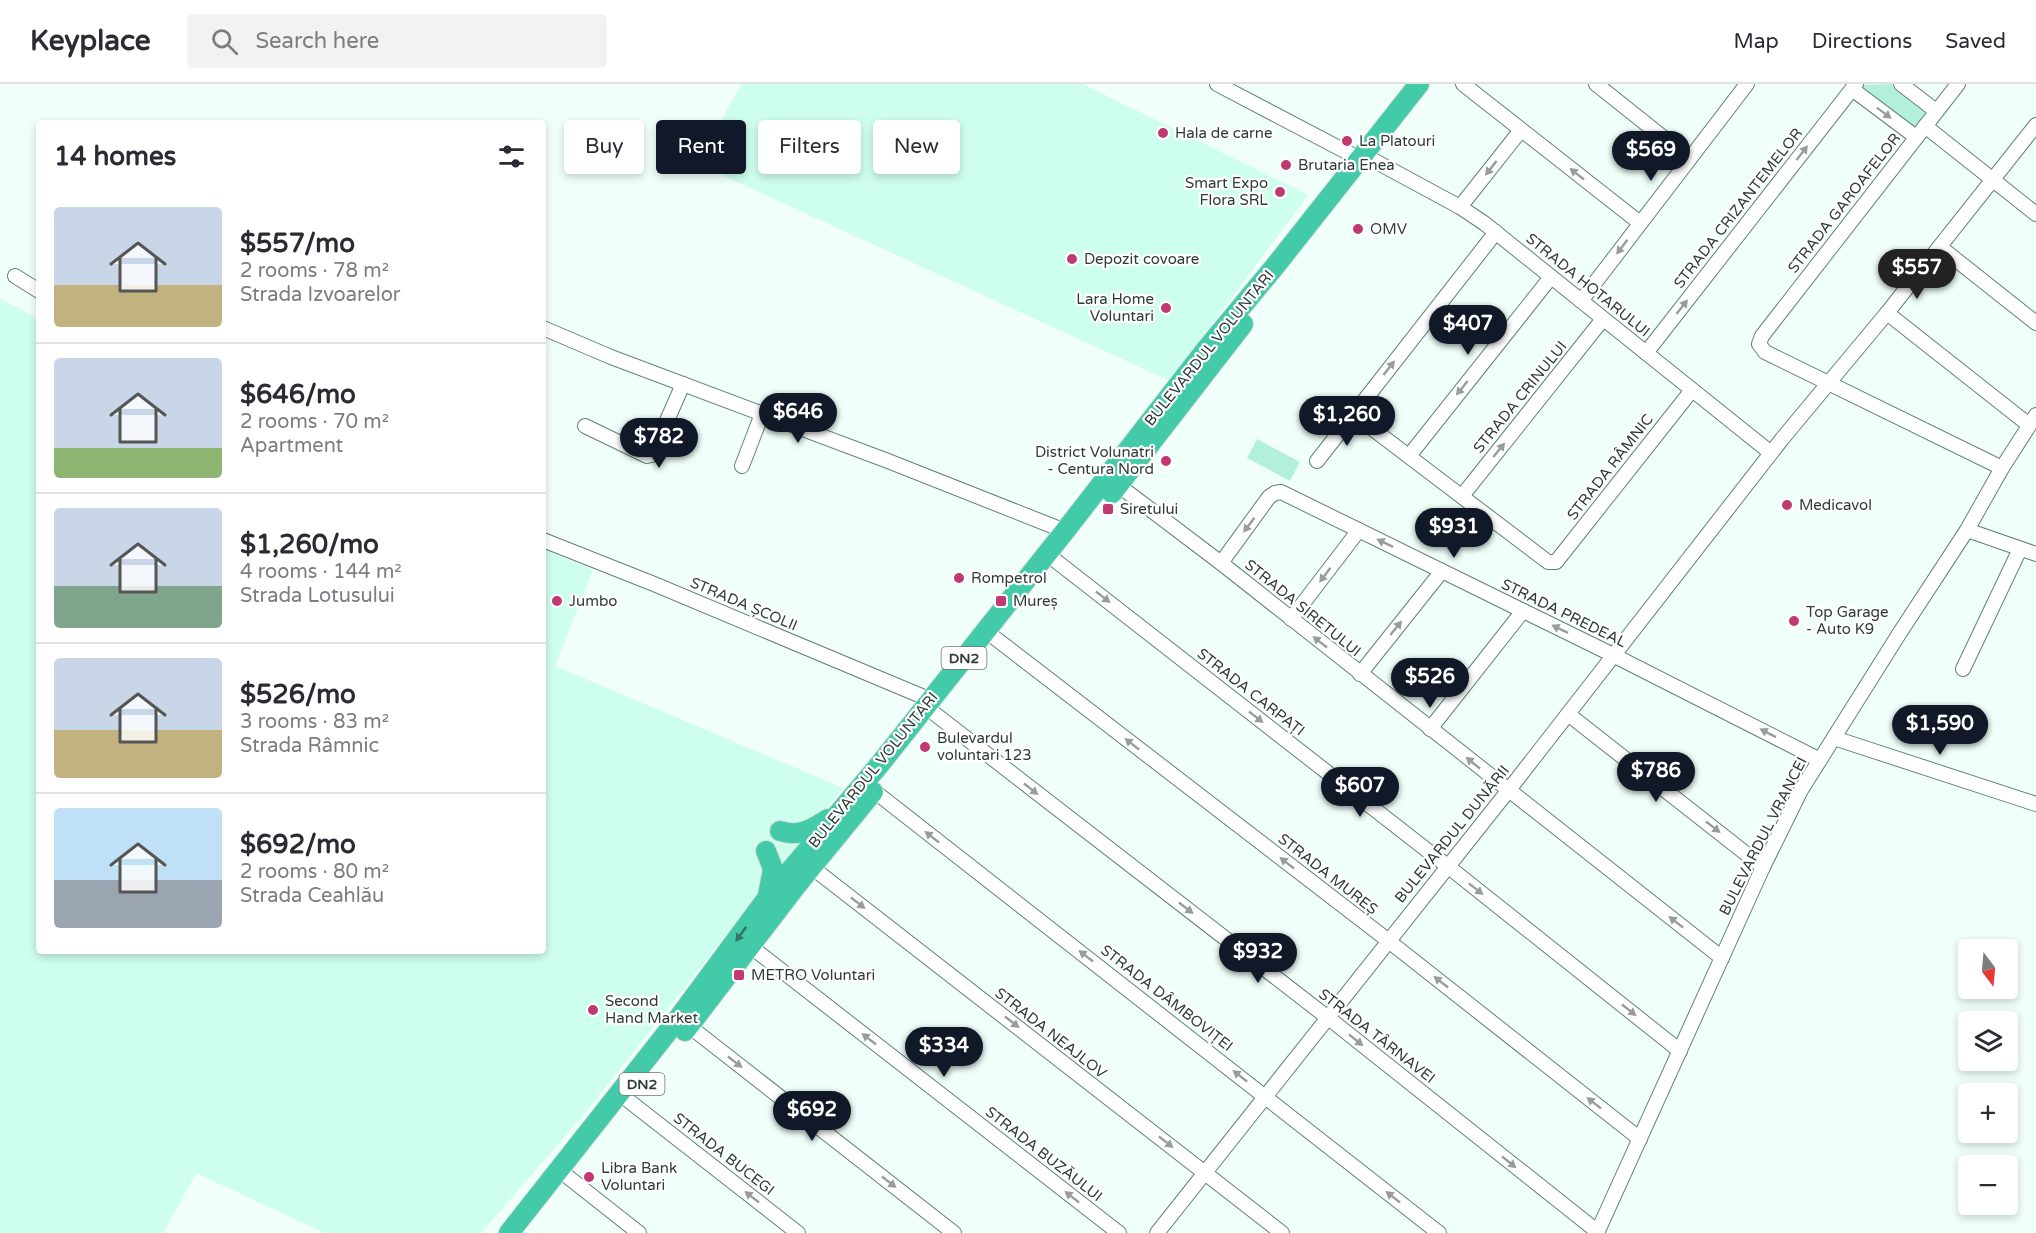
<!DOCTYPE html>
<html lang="en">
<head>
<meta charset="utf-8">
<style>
	:root { --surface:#fff; --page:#f2f2f3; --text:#2b2b33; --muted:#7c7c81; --line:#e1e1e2; --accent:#111827 }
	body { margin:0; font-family:"Varela Round",sans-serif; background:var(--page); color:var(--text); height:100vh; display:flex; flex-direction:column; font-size:22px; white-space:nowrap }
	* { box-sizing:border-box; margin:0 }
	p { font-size:20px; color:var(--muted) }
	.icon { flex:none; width:33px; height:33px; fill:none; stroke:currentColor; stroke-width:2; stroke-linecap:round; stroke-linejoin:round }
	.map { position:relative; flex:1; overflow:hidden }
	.details { position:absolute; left:36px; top:36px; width:510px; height:834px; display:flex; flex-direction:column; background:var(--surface); border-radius:6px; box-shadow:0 3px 9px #0003 }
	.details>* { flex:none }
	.hud { position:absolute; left:564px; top:36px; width:570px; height:54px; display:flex; gap:12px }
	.needle { width:39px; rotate:164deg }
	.controls { position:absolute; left:1958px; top:855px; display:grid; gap:12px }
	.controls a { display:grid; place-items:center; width:60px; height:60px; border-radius:6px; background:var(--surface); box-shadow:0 3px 9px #0003; font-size:30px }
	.price { position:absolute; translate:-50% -51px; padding:0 14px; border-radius:21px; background:var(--accent); color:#fff; font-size:20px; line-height:39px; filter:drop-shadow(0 2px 3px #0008) }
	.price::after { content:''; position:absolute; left:50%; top:36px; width:18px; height:14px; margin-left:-9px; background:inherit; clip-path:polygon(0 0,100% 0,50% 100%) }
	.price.on { background:#222; color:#fff }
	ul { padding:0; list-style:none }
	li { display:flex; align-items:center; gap:18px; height:150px; padding:0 18px }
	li+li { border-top:2px solid var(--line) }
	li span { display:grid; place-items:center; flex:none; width:168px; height:120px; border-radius:6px; color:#555 }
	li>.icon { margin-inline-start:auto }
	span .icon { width:72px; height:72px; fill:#fffc; stroke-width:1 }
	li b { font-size:26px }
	h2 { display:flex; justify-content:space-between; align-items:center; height:72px; padding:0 18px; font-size:26px }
	.tag { padding:0 21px; border-radius:6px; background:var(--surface); box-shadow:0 3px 9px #0003; font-size:21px; line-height:54px }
	.tag.on { background:var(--accent); color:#fff }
	header { display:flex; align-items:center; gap:36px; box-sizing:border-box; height:84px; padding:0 30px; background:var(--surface); border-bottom:2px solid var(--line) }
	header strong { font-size:28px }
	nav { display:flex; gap:33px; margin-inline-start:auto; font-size:21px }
	.search { width:420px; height:54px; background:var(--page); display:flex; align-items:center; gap:15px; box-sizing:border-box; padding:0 21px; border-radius:6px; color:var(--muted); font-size:22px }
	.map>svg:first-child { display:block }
	.built { fill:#cefeee }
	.green { fill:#b3f0dc }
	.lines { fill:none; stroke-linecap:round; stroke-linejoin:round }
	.minor-casing { stroke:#608378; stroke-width:16 }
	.highway-casing { stroke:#d9dcdb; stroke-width:22 }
	.minor { stroke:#fff; stroke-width:14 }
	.highway { stroke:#43caa8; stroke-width:20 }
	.oneway { fill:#969e9c }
	.oneway2 { fill:#367565 }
	.poi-dot { fill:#c23871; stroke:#fff; stroke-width:2 }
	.labels { text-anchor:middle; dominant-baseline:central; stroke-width:4.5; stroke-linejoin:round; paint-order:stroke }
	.shield { fill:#fff; stroke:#6d7774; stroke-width:1.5 }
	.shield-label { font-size:14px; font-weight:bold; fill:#2e3d38 }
	.poi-label { font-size:15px; fill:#2e3d38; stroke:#fff; text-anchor:start }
	.street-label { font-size:15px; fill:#2e3d38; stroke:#fff }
</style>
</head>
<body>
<header>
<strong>Keyplace</strong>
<div class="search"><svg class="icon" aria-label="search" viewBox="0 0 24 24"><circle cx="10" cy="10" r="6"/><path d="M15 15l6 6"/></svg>Search here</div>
<nav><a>Map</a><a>Directions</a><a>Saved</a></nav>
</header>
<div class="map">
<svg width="2036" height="1149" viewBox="0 0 2036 1149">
	<rect width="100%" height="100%" fill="#f0fff9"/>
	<g class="built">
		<path d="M742,0H1083L1308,111L1170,297L696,79Z"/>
		<path d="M0,215L39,235V867H543V465L593,486L555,582L843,704L585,1029L481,1149H325L196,1089L163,1149H0Z"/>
	</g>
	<g class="green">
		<path d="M1891,0L1924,24L1925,31L1916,41L1910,42L1862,7L1861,1Z"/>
		<path d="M1257,355L1300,378L1290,397L1247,374Z"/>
	</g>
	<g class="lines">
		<g class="minor-casing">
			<g id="minor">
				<path d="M1217,0L1360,75"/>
				<path d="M1463,0L1640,139"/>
				<path d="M1596,0L1689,74"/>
				<path d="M1901,0L1936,27"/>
				<path d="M1958,0L1762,252L1759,260L1765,268L2002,384"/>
				<path d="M1852,5L1916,53"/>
				<path d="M1925,42L2036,130"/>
				<path d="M1373,76L1460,123L1484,139L1771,369"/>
				<path d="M1460,123L1521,46"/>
				<path d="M1940,163L2036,239"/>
				<path d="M15,192L39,207"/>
				<path d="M1581,217L1747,0"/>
				<path d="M1887,229L2029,341"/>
				<path d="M543,244L611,273L888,377L1065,447"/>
				<path d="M1646,269L1856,0"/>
				<path d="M1353,330L1548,478H1556L1692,306"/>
				<path d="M585,342L647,372L652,371L683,300"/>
				<path d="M1409,372L1551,193"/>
				<path d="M1317,377L1496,148"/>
				<path d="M742,382L762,330"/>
				<path d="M1118,401L1221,479L1722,874"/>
				<path d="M1462,412L1603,235"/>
				<path d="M1967,446L2036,470"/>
				<path d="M543,456L654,500L931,616"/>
				<path d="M1056,477L1455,788L1680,967"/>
				<path d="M1221,479L1269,413L1275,409L1281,408L1605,567L1820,676"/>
				<path d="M1291,535L1359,446"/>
				<path d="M995,554L1381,851L1640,1055"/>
				<path d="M1963,585L2020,465"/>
				<path d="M1360,590L1442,487"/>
				<path d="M935,630L1336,940L1598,1148"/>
				<path d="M1568,630L1763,783"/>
				<path d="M1430,645L1523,527"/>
				<path d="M1834,654L2036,720"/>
				<path d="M874,707L1439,1149"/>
				<path d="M805,778L1282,1149"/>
				<path d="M750,862L1119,1149"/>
				<path d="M689,942L954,1149"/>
				<path d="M629,1017L798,1149"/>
				<path d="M568,1093L639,1149"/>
				<path d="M1157,1149L1508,707L1782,355L1887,229L2036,41"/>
				<path d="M1597,1149L1763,783L1801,706L1899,550L1967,446L2002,384L2036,331"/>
			</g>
		</g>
		<g class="highway-casing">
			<g id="highway">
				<path d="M1112,409L1243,240"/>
				<path d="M780,747C799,753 811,746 828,735"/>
				<path d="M766,767L773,785L768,811"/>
				<path d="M685,947L796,802L873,708"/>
				<path d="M509,1149L677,936L768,813L880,680L1065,447L1204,268L1276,181L1419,0"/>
			</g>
		</g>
		<use href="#minor" class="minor"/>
		<use href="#highway" class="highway"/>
	</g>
	<defs><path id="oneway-solid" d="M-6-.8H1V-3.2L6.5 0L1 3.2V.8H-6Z" transform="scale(1.5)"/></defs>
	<g class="oneway">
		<use href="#oneway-solid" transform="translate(1884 29) rotate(37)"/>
		<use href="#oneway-solid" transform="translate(1802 69) rotate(-52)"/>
		<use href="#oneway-solid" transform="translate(1491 84) rotate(128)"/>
		<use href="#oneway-solid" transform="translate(1577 90) rotate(-142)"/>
		<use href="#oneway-solid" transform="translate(1622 163) rotate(127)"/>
		<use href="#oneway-solid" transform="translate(1682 223) rotate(-52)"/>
		<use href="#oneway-solid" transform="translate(1389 284) rotate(-52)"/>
		<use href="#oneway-solid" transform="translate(1462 304) rotate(129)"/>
		<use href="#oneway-solid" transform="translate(1499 366) rotate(-51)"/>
		<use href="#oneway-solid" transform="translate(1249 441) rotate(127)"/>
		<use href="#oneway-solid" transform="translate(1385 459) rotate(-154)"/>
		<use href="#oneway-solid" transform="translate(1325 491) rotate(127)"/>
		<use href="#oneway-solid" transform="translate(1103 513) rotate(38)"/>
		<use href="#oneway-solid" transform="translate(1396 544) rotate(-51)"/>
		<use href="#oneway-solid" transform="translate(1560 545) rotate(-154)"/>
		<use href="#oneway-solid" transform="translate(1320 558) rotate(-142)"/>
		<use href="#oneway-solid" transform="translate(1256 633) rotate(38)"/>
		<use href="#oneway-solid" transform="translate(1768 649) rotate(-153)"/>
		<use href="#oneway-solid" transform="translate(1132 660) rotate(-142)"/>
		<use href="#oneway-solid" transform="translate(1473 679) rotate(-141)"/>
		<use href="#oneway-solid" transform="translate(1031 705) rotate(38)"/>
		<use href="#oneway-solid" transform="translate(1713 743) rotate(38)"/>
		<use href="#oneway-solid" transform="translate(932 753) rotate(-142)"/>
		<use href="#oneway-solid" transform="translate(1287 779) rotate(-142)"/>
		<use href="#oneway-solid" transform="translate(1476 805) rotate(38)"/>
		<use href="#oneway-solid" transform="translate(858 819) rotate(38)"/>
		<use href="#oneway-solid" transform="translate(1186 824) rotate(38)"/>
		<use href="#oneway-solid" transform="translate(1676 838) rotate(-142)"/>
		<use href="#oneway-solid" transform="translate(1086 872) rotate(-142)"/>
		<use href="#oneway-solid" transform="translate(1441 898) rotate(-142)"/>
		<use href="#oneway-solid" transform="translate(1629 926) rotate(38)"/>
		<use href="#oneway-solid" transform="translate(1012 938) rotate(38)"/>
		<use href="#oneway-solid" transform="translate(869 955) rotate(-142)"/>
		<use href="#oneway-solid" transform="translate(1356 956) rotate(39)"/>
		<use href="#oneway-solid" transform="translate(735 978) rotate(38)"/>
		<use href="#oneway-solid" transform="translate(1240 992) rotate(-142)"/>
		<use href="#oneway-solid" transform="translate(1594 1019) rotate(-142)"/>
		<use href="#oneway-solid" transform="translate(1166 1058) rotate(38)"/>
		<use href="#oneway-solid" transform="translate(1509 1078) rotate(39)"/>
		<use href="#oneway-solid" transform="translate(889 1098) rotate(38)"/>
		<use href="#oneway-solid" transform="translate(752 1113) rotate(-142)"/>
		<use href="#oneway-solid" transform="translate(1072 1113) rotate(-142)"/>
		<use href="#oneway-solid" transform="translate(1393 1113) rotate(-142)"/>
	</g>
	<use class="oneway2" href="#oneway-solid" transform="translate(741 850) rotate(126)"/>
	<g class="poi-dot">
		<circle cx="1163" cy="49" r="6"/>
		<circle cx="1347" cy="57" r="6"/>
		<circle cx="1286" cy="81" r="6"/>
		<circle cx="1280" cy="108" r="6"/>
		<circle cx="1358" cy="145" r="6"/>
		<circle cx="1072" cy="175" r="6"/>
		<circle cx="1166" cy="224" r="6"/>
		<circle cx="1166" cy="377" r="6"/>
		<circle cx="1787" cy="421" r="6"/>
		<rect x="1102" y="419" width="12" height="12" rx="3"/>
		<circle cx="959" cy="494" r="6"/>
		<circle cx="557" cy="517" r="6"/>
		<rect x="995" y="511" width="12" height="12" rx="3"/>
		<circle cx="1794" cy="537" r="6"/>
		<circle cx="925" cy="663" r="6"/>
		<rect x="733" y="885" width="12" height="12" rx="3"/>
		<circle cx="593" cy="926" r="6"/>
		<circle cx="589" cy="1093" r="6"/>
	</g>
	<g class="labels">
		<g class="shield">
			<rect x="941.5" y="563" width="45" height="22" rx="4.5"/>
			<rect x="619.5" y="989" width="45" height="22" rx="4.5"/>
		</g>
		<g class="shield-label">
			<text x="964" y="574">DN2</text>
			<text x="642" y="1000">DN2</text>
		</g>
		<g class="poi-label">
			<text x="1175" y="49">Hala de carne</text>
			<text x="1359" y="57">La Platouri</text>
			<text x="1298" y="81">Brutaria Enea</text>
			<text x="1268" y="99" text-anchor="end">Smart Expo<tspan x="1268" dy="17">Flora SRL</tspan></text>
			<text x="1370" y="145">OMV</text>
			<text x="1084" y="175">Depozit covoare</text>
			<text x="1154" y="215" text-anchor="end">Lara Home<tspan x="1154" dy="17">Voluntari</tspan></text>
			<text x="1154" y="368" text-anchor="end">District Volunatri<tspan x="1154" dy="17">- Centura Nord</tspan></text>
			<text x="1799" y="421">Medicavol</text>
			<text x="1120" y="425">Siretului</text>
			<text x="971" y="494">Rompetrol</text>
			<text x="569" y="517">Jumbo</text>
			<text x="1013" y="517">Mureș</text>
			<text x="1806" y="528">Top Garage<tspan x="1806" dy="17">- Auto K9</tspan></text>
			<text x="937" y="654">Bulevardul<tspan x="937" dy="17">voluntari 123</tspan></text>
			<text x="751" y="891">METRO Voluntari</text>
			<text x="605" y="917">Second<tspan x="605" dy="17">Hand Market</tspan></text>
			<text x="601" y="1084">Libra Bank<tspan x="601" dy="17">Voluntari</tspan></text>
		</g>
		<g class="street-label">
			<text transform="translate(1844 119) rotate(-52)">STRADA GAROAFELOR</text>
			<text transform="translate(1738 124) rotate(-52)">STRADA CRIZANTEMELOR</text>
			<text transform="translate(1588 201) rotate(39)">STRADA HOTARULUI</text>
			<text transform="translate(1209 264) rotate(-51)">BULEVARDUL VOLUNTARI</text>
			<text transform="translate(1520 313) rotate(-51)">STRADA CRINULUI</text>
			<text transform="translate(1610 383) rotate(-52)">STRADA RÂMNIC</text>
			<text transform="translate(744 520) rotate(23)">STRADA ȘCOLII</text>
			<text transform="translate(1303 524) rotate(39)">STRADA SIRETULUI</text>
			<text transform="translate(1564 529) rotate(26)">STRADA PREDEAL</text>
			<text transform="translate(1251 608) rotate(38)">STRADA CARPAȚI</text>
			<text transform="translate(873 686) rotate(-51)">BULEVARDUL VOLUNTARI</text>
			<text transform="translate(1452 750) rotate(-51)">BULEVARDUL DUNĂRII</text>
			<text transform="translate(1763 752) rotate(-63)">BULEVARDUL VRANCEI</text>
			<text transform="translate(1328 790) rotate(38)">STRADA MUREȘ</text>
			<text transform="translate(1167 914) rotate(38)">STRADA DÂMBOVIȚEI</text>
			<text transform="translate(1051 949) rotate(38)">STRADA NEAJLOV</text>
			<text transform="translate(1377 952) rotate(38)">STRADA TÂRNAVEI</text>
			<text transform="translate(724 1070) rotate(38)">STRADA BUCEGI</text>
			<text transform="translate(1044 1070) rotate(38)">STRADA BUZĂULUI</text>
		</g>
	</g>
</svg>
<div class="controls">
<a><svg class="needle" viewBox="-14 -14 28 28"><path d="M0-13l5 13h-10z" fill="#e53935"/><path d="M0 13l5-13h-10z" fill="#7c7c81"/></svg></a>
<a><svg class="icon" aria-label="layers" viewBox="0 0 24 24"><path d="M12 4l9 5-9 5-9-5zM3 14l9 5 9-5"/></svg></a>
<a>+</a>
<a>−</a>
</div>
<b class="price" style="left:1651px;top:98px">$569</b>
<b class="price on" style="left:1917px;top:216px">$557</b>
<b class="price" style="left:1468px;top:272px">$407</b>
<b class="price" style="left:798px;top:360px">$646</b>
<b class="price" style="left:1347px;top:363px">$1,260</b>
<b class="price" style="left:659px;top:385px">$782</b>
<b class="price" style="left:1454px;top:475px">$931</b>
<b class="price" style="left:1430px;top:625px">$526</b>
<b class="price" style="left:1940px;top:672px">$1,590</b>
<b class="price" style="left:1656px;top:719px">$786</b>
<b class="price" style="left:1360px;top:734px">$607</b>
<b class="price" style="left:1258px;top:900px">$932</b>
<b class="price" style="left:944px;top:994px">$334</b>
<b class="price" style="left:812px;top:1058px">$692</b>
<div class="hud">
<a class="tag">Buy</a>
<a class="tag on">Rent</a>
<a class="tag">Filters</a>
<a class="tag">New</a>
</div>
<section class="details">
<h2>14 homes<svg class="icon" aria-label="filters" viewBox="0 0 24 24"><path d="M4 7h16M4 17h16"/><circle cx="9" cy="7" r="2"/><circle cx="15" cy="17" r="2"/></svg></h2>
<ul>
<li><span style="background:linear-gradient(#c9d6e8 65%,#c2b280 0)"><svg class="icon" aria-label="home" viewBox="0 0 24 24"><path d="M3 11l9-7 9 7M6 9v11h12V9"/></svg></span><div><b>$557/mo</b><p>2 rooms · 78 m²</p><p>Strada Izvoarelor</p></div></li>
<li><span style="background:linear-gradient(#c9d6e8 75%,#8fb573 0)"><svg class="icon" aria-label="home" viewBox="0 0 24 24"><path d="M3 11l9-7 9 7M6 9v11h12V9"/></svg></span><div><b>$646/mo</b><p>2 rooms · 70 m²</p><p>Apartment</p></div></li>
<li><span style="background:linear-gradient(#c9d6e8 65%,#7fa58c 0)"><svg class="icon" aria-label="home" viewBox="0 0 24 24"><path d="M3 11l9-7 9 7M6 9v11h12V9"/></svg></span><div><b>$1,260/mo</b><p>4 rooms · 144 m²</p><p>Strada Lotusului</p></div></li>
<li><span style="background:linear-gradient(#c9d6e8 60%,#c2b280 0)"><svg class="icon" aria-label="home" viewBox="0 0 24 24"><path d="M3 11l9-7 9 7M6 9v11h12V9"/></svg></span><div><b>$526/mo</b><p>3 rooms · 83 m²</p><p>Strada Râmnic</p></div></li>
<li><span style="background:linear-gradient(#bfe0f5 60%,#9aa5b1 0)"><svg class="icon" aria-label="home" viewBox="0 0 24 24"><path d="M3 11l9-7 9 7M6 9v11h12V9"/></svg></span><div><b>$692/mo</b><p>2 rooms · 80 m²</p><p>Strada Ceahlău</p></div></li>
</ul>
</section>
</div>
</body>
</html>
